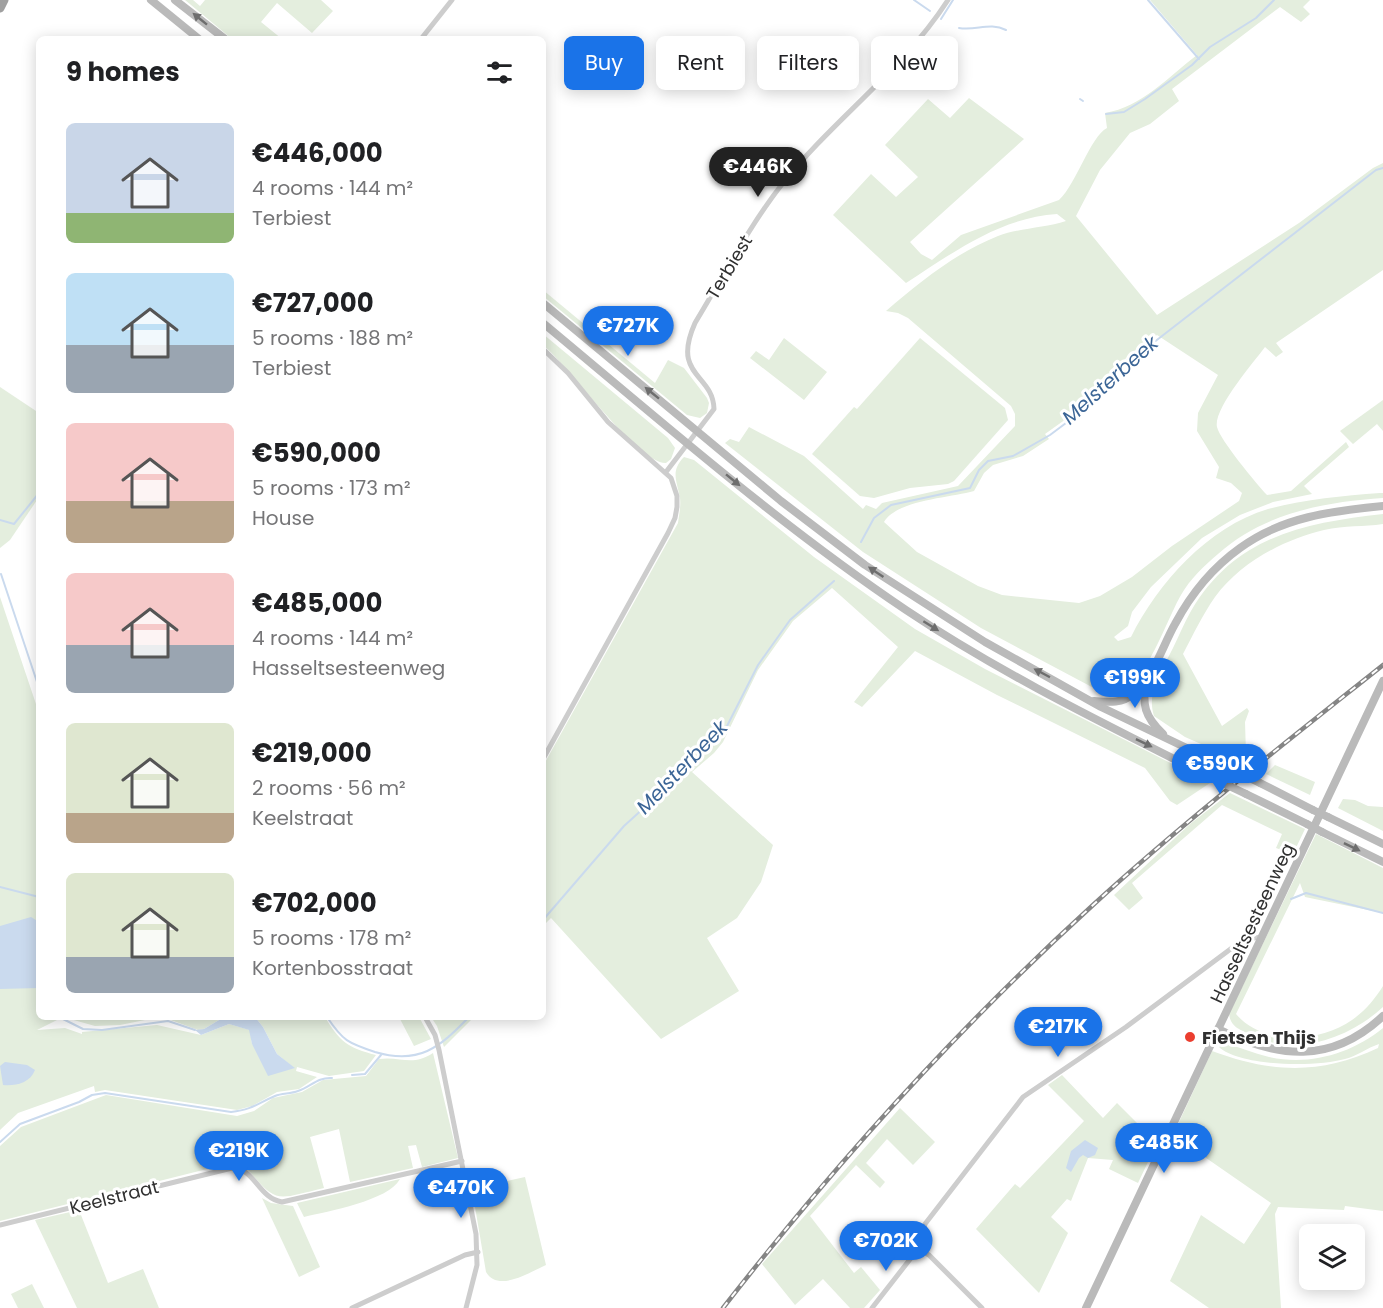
<!DOCTYPE html>
<html lang="en">
<head>
<meta charset="utf-8">
<style>
	:root { --surface:#fff; --page:#f2f2f2; --text:#202124; --muted:#757577; --accent:#1a73e8 }
	body { margin:0; font-family:Poppins,sans-serif; background:var(--page); color:var(--text); height:100vh; display:flex; flex-direction:column; font-size:22px; white-space:nowrap }
	* { box-sizing:border-box; margin:0 }
	p { font-size:20px; color:var(--muted) }
	.icon { flex:none; width:33px; height:33px; fill:none; stroke:currentColor; stroke-width:2; stroke-linecap:round; stroke-linejoin:round }
	.map { position:relative; flex:1; overflow:hidden }
	.side { position:absolute; left:36px; top:36px; width:510px; height:984px; display:flex; flex-direction:column; background:var(--surface); border-radius:9px; box-shadow:0 3px 15px #0003 }
	.side>* { flex:none }
	.banner { position:absolute; left:564px; top:36px; width:570px; height:54px; display:flex; gap:12px }
	.fabs { position:absolute; left:1299px; top:1224px; display:grid; gap:12px }
	.fabs a { display:grid; place-items:center; width:66px; height:66px; border-radius:9px; background:var(--surface); box-shadow:0 3px 15px #0003; font-size:30px }
	.price { position:absolute; translate:-50% -51px; padding:0 14px; border-radius:21px; background:var(--accent); color:#fff; font-size:20px; line-height:39px; filter:drop-shadow(0 2px 3px #0008) }
	.price::after { content:''; position:absolute; left:50%; top:36px; width:18px; height:14px; margin-left:-9px; background:inherit; clip-path:polygon(0 0,100% 0,50% 100%) }
	.price.active { background:#222; color:#fff }
	ul { padding:0; list-style:none }
	li { display:flex; align-items:center; gap:18px; height:150px; padding:0 30px }
	li span { display:grid; place-items:center; flex:none; width:168px; height:120px; border-radius:9px; color:#555 }
	li>.icon { margin-inline-start:auto }
	span .icon { width:72px; height:72px; fill:#fffc; stroke-width:1 }
	li b { font-size:26px }
	h2 { display:flex; justify-content:space-between; align-items:center; height:72px; padding:0 30px; font-size:26px }
	.pill { padding:0 21px; border-radius:9px; background:var(--surface); box-shadow:0 3px 15px #0003; font-size:21px; line-height:54px }
	.pill.active { background:var(--accent); color:#fff }
	.map>svg:first-child { display:block }
	.green { fill:#e4eede; fill-rule:evenodd }
	.water { fill:#cadaee }
	.lines { fill:none; stroke-linecap:round; stroke-linejoin:round }
	.stream { stroke:#cadaee; stroke-width:2 }
	.minor { stroke:#cdcdcd; stroke-width:5 }
	.secondary { stroke:#bababa; stroke-width:8 }
	.trunk { stroke:#a0a0a0; stroke-width:9 }
	.rail-casing { stroke:#858585; stroke-width:4.5 }
	.rail { stroke:#fff; stroke-width:2; stroke-dasharray:7; stroke-linecap:butt }
	.secondary-bridge { stroke:#bababa; stroke-width:8 }
	.oneway { fill:#6e6e6e }
	.poi-dot { fill:#eb3e2f; stroke:#fff; stroke-width:2 }
	.labels { text-anchor:middle; dominant-baseline:central; stroke-width:6; stroke-linejoin:round; paint-order:stroke }
	.street-label { font-size:18px; fill:#303030; stroke:#fff }
	.poi-label { font-size:18px; font-weight:bold; fill:#303030; stroke:#fff; text-anchor:start }
	.water-label { font-size:20px; font-style:italic; fill:#3b6596; stroke:#fff }
</style>
</head>
<body>
<div class="map">
<svg width="1383" height="1308" viewBox="0 0 1383 1308">
	<rect width="100%" height="100%" fill="#fff"/>
	<g class="green">
		<path d="M185,0H193L200,6L205,0H321L333,11L312,33L277,3L261,22L282,39H232Z"/>
		<path d="M1150,0H1310L1303,7L1310,14L1301,22L1280,7L1172,89L1179,101L1150,124L1130,133L1100,170L1076,216L1157,315L1299,223L1373,168L1383,163V270L1276,343L1283,352L1276,357L1265,347C1254,362 1213,409 1217,427C1220,440 1256,483 1267,495L1291,491L1346,442L1349,447L1304,486L1312,494L1273,502L1240,515L1202,538L1151,587L1132,612L1128,626L1114,637L1118,641L1131,637C1158,583 1208,527 1268,509C1305,499 1342,496 1380,493H1383V498C1324,502 1264,513 1218,554C1204,566 1190,579 1181,595C1168,617 1144,687 1119,694C1115,695 1109,694 1105,694L981,628L863,552L725,443L730,439L739,442L749,427L804,456L863,509L866,505L876,509L882,503L958,486L1015,426V414L1011,406L908,318L898,313L886,311C920,282 955,253 998,236C1019,228 1045,228 1066,221L1057,214C999,218 954,252 906,283L833,215L871,174L896,197L918,177L885,145L928,99L950,118L969,98L1024,139L910,242L921,254L932,260L961,235L1059,200C1077,183 1090,137 1107,128L1105,113C1142,107 1168,77 1197,55ZM1157,335L1218,375L1198,413L1197,431L1219,467L1216,478L1231,483L1242,493L1239,501L1172,546L1132,577L1100,596L1079,603L1002,595L978,586L917,552L884,522C897,500 949,498 974,491L984,473L993,465L1023,456L1049,439L1045,434L1073,414L1129,355Z"/>
		<path d="M543,290L655,383L668,360L684,368L707,398L709,403L707,413L700,418L687,415L543,296Z"/>
		<path d="M543,334L668,438L675,448L671,459L666,463C638,464 569,366 543,345Z"/>
		<path d="M784,338L827,372L804,400L750,358L756,351L769,360Z"/>
		<path d="M920,338L1005,408L1008,420L954,481L948,484L910,488L874,498L860,496L812,454L854,407L857,409Z"/>
		<path d="M0,387L39,413V497L10,540L0,548Z"/>
		<path d="M1383,400V431L1377,424L1353,444L1340,431Z"/>
		<path d="M684,457L694,460L814,557L915,629L985,669L1210,783L1177,805L1170,801L1145,768L997,695L915,651L862,707L854,702L898,647L832,588L793,621L758,670L723,742L714,753L692,772L773,845L761,882L737,918L707,938L739,991L661,1039L551,918L543,926V766L678,523C679,515 681,507 680,498C677,481 670,471 684,457Z"/>
		<path d="M1383,514V524C1364,527 1345,525 1324,530C1283,540 1241,562 1215,597C1203,614 1193,635 1183,654L1222,726L1247,708L1249,711L1245,722L1246,754L1243,755L1242,759L1240,761L1185,737L1154,716C1146,691 1162,670 1173,648C1179,636 1184,623 1191,611C1235,536 1304,523 1383,514Z"/>
		<path d="M0,597L39,713V1017L59,1019L37,1030L65,1028L82,1034V1032L157,1025L201,1035L229,1024L250,1030L252,1044L284,1070L294,1068L277,1054L263,1027L255,1017H325C339,1041 348,1048 376,1055L364,1071L329,1076L297,1067L296,1071L317,1077L299,1089L277,1092L252,1106L237,1110L105,1090L95,1092L94,1086L18,1113L0,1130Z"/>
		<path d="M1275,765L1315,782L1310,795L1266,774Z"/>
		<path d="M1230,793L1305,829L1293,854L1276,848L1282,834L1222,805L1132,883L1143,898L1129,910L1114,895L1190,824Z"/>
		<path d="M1343,799L1355,800L1368,806L1383,807V831L1338,808Z"/>
		<path d="M1316,834L1383,868V913L1305,897L1300,883L1236,1014C1263,1046 1319,1043 1352,1020C1365,1011 1375,999 1383,986V1007C1348,1039 1296,1057 1251,1035C1240,1029 1231,1028 1229,1014Z"/>
		<path d="M63,1017H224L204,1029L198,1030L168,1019L155,1018L120,1025L95,1026Z"/>
		<path d="M399,1017H419L431,1039L414,1046Z"/>
		<path d="M431,1017H474L444,1047L437,1026Z"/>
		<path d="M1383,1028V1211L1345,1206L1344,1210L1278,1207L1275,1214L1281,1308H1209L1170,1281L1201,1215L1244,1244L1271,1203L1173,1135L1212,1051C1271,1073 1321,1075 1378,1048L1379,1044C1367,1048 1357,1056 1345,1059C1317,1067 1241,1067 1219,1047L1224,1043C1239,1047 1253,1053 1269,1057C1309,1066 1351,1054 1383,1028Z"/>
		<path d="M433,1053L458,1158L422,1167L416,1145L408,1146L413,1168L350,1182L339,1129L310,1137L324,1188C273,1200 278,1205 243,1164L215,1167L0,1221V1146L21,1127L106,1095L237,1116L254,1111L273,1098L302,1092L323,1080L366,1076L379,1059C401,1056 412,1067 433,1053Z"/>
		<path d="M1062,1075L1103,1118L1117,1103L1157,1143L1138,1183L1109,1169L1113,1160L1088,1158L1071,1201L1067,1199L1051,1217L1068,1233L1039,1293L976,1229L1015,1184L1020,1188L1084,1121L1048,1085Z"/>
		<path d="M900,1108L935,1142L913,1165L887,1139L866,1163L885,1182L880,1188L856,1165L810,1216L854,1273L861,1267L880,1290L864,1308H850L823,1279L795,1305L762,1264Z"/>
		<path d="M525,1177L546,1265C530,1272 498,1293 486,1272L472,1189Z"/>
		<path d="M400,1179C388,1201 328,1211 304,1217L297,1203Z"/>
		<path d="M262,1198L271,1203L293,1206L320,1267L299,1277Z"/>
		<path d="M79,1210L108,1283L143,1269L159,1308H77L35,1220Z"/>
		<path d="M32,1284L44,1308H18L11,1294Z"/>
	</g>
	<g class="water">
		<path d="M31,917L39,922V988L0,989V926Z"/>
		<path d="M224,1017H255L263,1027L277,1054L295,1068L268,1076L252,1044L249,1030L229,1024L201,1035L195,1030L204,1029Z"/>
		<path d="M5,1062L27,1065L35,1070C30,1083 16,1086 3,1085L0,1066Z"/>
		<path d="M1085,1140L1098,1148L1095,1155L1088,1158L1083,1155L1079,1158L1071,1172L1066,1168L1071,1151Z"/>
	</g>
	<g class="lines">
		<g class="stream">
			<path d="M914,0L930,11"/>
			<path d="M1148,0L1199,59"/>
			<path d="M941,19L953,0"/>
			<path d="M959,28C976,31 990,22 1006,30"/>
			<path d="M1080,99L1083,101"/>
			<path d="M1106,114L1124,112L1145,99L1192,65L1210,47L1256,18L1274,0"/>
			<path d="M0,520L14,524L39,493"/>
			<path d="M861,542L874,518L891,505L970,488L979,470L988,461L1013,456L1050,435L1074,417L1131,356L1153,343L1376,170L1383,168"/>
			<path d="M1,574L39,688"/>
			<path d="M0,887L39,897"/>
			<path d="M1291,899L1306,893L1383,913"/>
			<path d="M543,920L624,826L709,749L725,730L758,665L790,620L834,581"/>
			<path d="M327,1017C343,1041 348,1043 375,1052C419,1065 439,1048 469,1017"/>
			<path d="M61,1018L83,1029L102,1030L168,1021L195,1030"/>
			<path d="M352,1075L365,1074L381,1055"/>
			<path d="M0,1142L20,1124L79,1102L92,1095L105,1093L231,1112C254,1109 256,1104 275,1096C282,1093 290,1094 298,1091C311,1087 317,1077 332,1078"/>
		</g>
		<g class="minor">
			<path d="M421,39L452,0"/>
			<path d="M543,349L568,373L608,422L671,478L677,496V507L675,518L668,533L543,759"/>
			<path d="M666,472L714,409C713,373 671,377 695,323C723,277 749,226 783,183C834,119 903,70 948,0"/>
			<path d="M425,1017L435,1035L439,1050L476,1234L477,1265L466,1308"/>
			<path d="M0,1225L232,1168C255,1168 258,1198 282,1202L462,1161"/>
			<path d="M918,1249L929,1255L982,1308"/>
			<path d="M352,1308L465,1255L478,1252"/>
			<path d="M872,1308L918,1249L925,1224L1023,1097L1126,1027L1244,939L1262,937"/>
		</g>
		<g class="secondary">
			<path d="M151,0L199,39"/>
			<path d="M175,0L225,39"/>
			<path d="M543,303L781,501L865,565L985,642L1101,707L1216,762"/>
			<path d="M543,323C662,422 778,524 906,610C1000,673 1103,723 1204,774"/>
			<path d="M1147,681C1141,704 1145,717 1163,734"/>
			<path d="M1094,701C1107,702 1122,704 1133,694C1154,677 1162,647 1175,624C1191,594 1212,568 1240,548C1282,517 1332,511 1383,506"/>
			<path d="M1260,783L1313,810"/>
			<path d="M1246,794L1307,824"/>
			<path d="M1328,817L1383,844"/>
			<path d="M1322,832L1383,862"/>
			<path d="M1218,1029C1277,1058 1331,1065 1383,1016"/>
			<path d="M1086,1308L1383,681"/>
		</g>
		<path class="trunk" d="M0,8L4,0"/>
		<g class="rail-casing">
			<path id="rail" d="M723,1308C835,1164 958,1028 1093,905C1186,820 1285,743 1383,665"/>
		</g>
		<use href="#rail" class="rail"/>
		<g class="secondary-bridge">
			<path d="M1216,762L1260,783"/>
			<path d="M1204,774L1246,794"/>
			<path d="M1313,810L1328,817"/>
			<path d="M1307,824L1322,832"/>
		</g>
	</g>
	<defs><path id="oneway-solid" d="M-6-.8H1V-3.2L6.5 0L1 3.2V.8H-6Z" transform="scale(1.5)"/></defs>
	<g class="oneway">
		<use href="#oneway-solid" transform="translate(200 19) rotate(-141)"/>
		<use href="#oneway-solid" transform="translate(652 393) rotate(-141)"/>
		<use href="#oneway-solid" transform="translate(733 480) rotate(39)"/>
		<use href="#oneway-solid" transform="translate(876 572) rotate(-146)"/>
		<use href="#oneway-solid" transform="translate(931 626) rotate(32)"/>
		<use href="#oneway-solid" transform="translate(1042 673) rotate(-152)"/>
		<use href="#oneway-solid" transform="translate(1144 743) rotate(26)"/>
		<use href="#oneway-solid" transform="translate(1352 847) rotate(26)"/>
	</g>
	<circle class="poi-dot" cx="1190" cy="1037" r="6"/>
	<g class="labels">
		<g class="street-label">
			<text transform="translate(729 267) rotate(-59)">Terbiest</text>
			<text transform="translate(1252 923) rotate(-65)">Hasseltsesteenweg</text>
			<text transform="translate(114 1197) rotate(-14)">Keelstraat</text>
		</g>
		<g class="poi-label">
			<text x="1202" y="1037">Fietsen Thijs</text>
		</g>
		<g class="water-label">
			<text transform="translate(1110 380) rotate(-42)">Melsterbeek</text>
			<text transform="translate(682 767) rotate(-46)">Melsterbeek</text>
		</g>
	</g>
</svg>
<div class="fabs">
<a><svg class="icon" aria-label="layers" viewBox="0 0 24 24"><path d="M12 4l9 5-9 5-9-5zM3 14l9 5 9-5"/></svg></a>
</div>
<b class="price active" style="left:758px;top:198px">€446K</b>
<b class="price" style="left:628px;top:357px">€727K</b>
<b class="price" style="left:1135px;top:709px">€199K</b>
<b class="price" style="left:1220px;top:795px">€590K</b>
<b class="price" style="left:1058px;top:1058px">€217K</b>
<b class="price" style="left:1164px;top:1174px">€485K</b>
<b class="price" style="left:239px;top:1182px">€219K</b>
<b class="price" style="left:461px;top:1219px">€470K</b>
<b class="price" style="left:886px;top:1272px">€702K</b>
<div class="banner">
<a class="pill active">Buy</a>
<a class="pill">Rent</a>
<a class="pill">Filters</a>
<a class="pill">New</a>
</div>
<section class="side">
<h2>9 homes<svg class="icon" aria-label="filters" viewBox="0 0 24 24"><path d="M4 7h16M4 17h16"/><circle cx="9" cy="7" r="2"/><circle cx="15" cy="17" r="2"/></svg></h2>
<ul>
<li><span style="background:linear-gradient(#c9d6e8 75%,#8fb573 0)"><svg class="icon" aria-label="home" viewBox="0 0 24 24"><path d="M3 11l9-7 9 7M6 9v11h12V9"/></svg></span><div><b>€446,000</b><p>4 rooms · 144 m²</p><p>Terbiest</p></div></li>
<li><span style="background:linear-gradient(#bfe0f5 60%,#9aa5b1 0)"><svg class="icon" aria-label="home" viewBox="0 0 24 24"><path d="M3 11l9-7 9 7M6 9v11h12V9"/></svg></span><div><b>€727,000</b><p>5 rooms · 188 m²</p><p>Terbiest</p></div></li>
<li><span style="background:linear-gradient(#f6c9c9 65%,#b9a48a 0)"><svg class="icon" aria-label="home" viewBox="0 0 24 24"><path d="M3 11l9-7 9 7M6 9v11h12V9"/></svg></span><div><b>€590,000</b><p>5 rooms · 173 m²</p><p>House</p></div></li>
<li><span style="background:linear-gradient(#f6c9c9 60%,#9aa5b1 0)"><svg class="icon" aria-label="home" viewBox="0 0 24 24"><path d="M3 11l9-7 9 7M6 9v11h12V9"/></svg></span><div><b>€485,000</b><p>4 rooms · 144 m²</p><p>Hasseltsesteenweg</p></div></li>
<li><span style="background:linear-gradient(#dfe7d0 75%,#b9a48a 0)"><svg class="icon" aria-label="home" viewBox="0 0 24 24"><path d="M3 11l9-7 9 7M6 9v11h12V9"/></svg></span><div><b>€219,000</b><p>2 rooms · 56 m²</p><p>Keelstraat</p></div></li>
<li><span style="background:linear-gradient(#dfe7d0 70%,#9aa5b1 0)"><svg class="icon" aria-label="home" viewBox="0 0 24 24"><path d="M3 11l9-7 9 7M6 9v11h12V9"/></svg></span><div><b>€702,000</b><p>5 rooms · 178 m²</p><p>Kortenbosstraat</p></div></li>
</ul>
</section>
</div>
</body>
</html>
